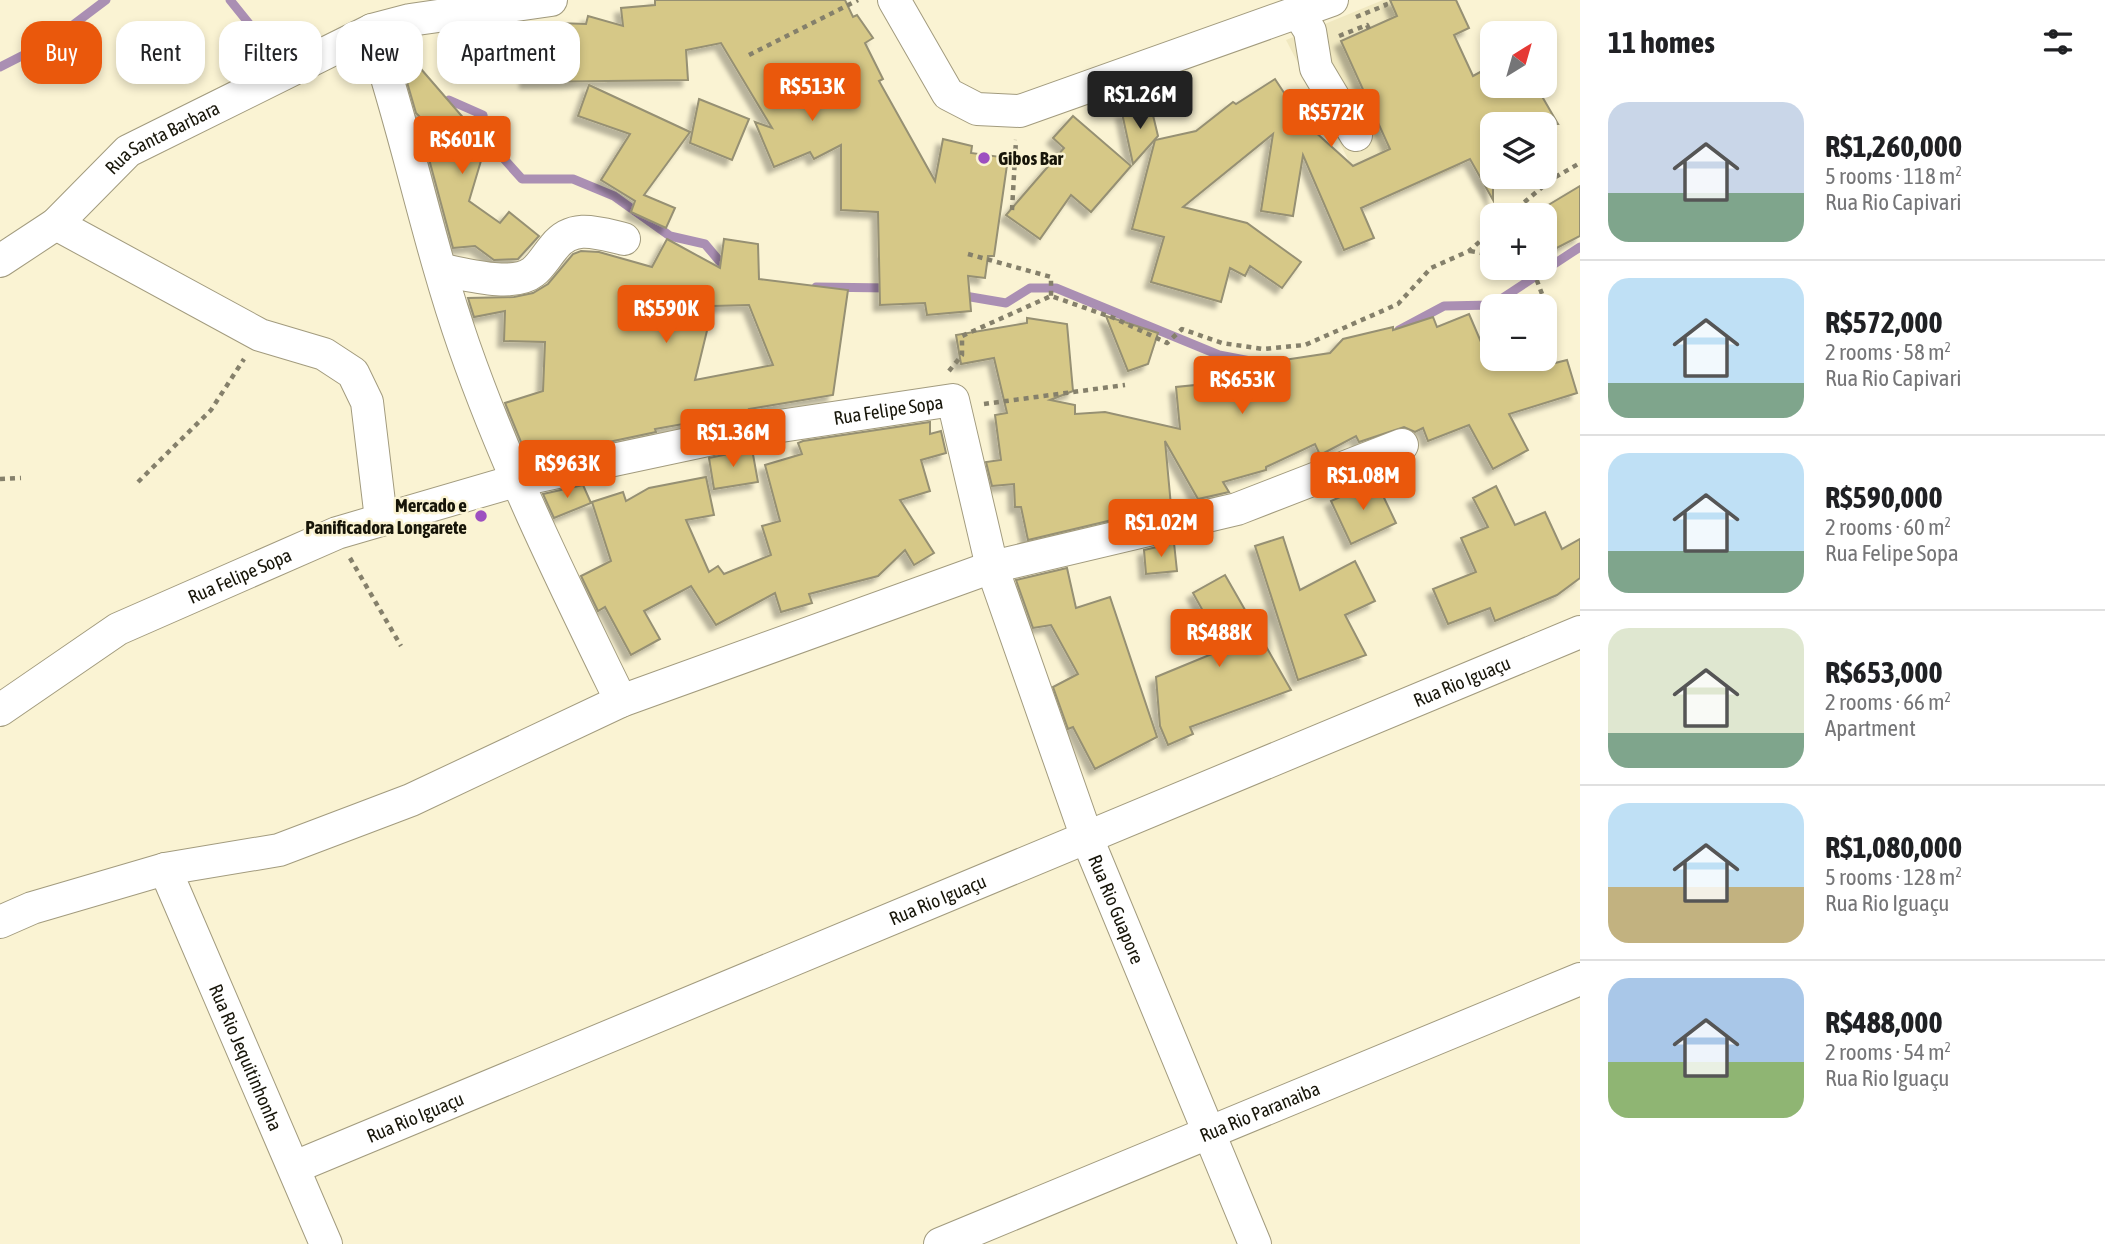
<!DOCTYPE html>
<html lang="en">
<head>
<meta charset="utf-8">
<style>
	:root { --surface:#fff; --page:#f2f2f2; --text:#202124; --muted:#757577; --line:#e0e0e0; --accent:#ea580c }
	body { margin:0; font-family:"Asap Condensed",sans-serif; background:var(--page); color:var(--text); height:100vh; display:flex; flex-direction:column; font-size:26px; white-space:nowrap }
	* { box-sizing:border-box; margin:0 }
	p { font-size:23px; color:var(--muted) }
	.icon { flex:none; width:38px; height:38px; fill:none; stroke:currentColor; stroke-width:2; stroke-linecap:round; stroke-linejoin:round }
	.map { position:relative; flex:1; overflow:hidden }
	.drawer { display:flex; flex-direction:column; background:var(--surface); width:525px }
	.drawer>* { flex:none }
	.guide { position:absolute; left:21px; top:21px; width:665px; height:63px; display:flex; gap:14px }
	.needle { width:46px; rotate:37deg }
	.tools { position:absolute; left:1480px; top:21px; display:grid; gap:14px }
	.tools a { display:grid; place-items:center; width:77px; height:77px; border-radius:14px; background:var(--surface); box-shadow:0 4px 10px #0003; font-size:35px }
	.price { position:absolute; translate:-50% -60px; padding:0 16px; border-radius:7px; background:var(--accent); color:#fff; font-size:23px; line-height:46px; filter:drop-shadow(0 2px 4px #0008) }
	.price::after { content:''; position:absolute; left:50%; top:42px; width:21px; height:16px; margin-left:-10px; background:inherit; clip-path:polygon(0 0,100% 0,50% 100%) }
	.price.current { background:#222; color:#fff }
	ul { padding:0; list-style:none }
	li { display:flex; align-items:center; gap:21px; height:175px; padding:0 28px }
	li+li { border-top:2px solid var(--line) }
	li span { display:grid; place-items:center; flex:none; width:196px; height:140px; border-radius:21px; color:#555 }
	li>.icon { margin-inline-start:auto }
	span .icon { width:84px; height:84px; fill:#fffc; stroke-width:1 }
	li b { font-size:30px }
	h2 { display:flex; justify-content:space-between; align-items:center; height:84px; padding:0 28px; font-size:30px }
	.tag { padding:0 24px; border-radius:21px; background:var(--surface); box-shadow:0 4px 10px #0003; font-size:24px; line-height:63px }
	.tag.current { background:var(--accent); color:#fff }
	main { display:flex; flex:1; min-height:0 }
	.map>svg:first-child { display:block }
	.built { fill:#f0e8c0 }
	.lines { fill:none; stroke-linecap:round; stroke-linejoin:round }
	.stream { stroke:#aa8fb3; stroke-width:9 }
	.building { fill:#d6c887; stroke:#969073; stroke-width:2; fill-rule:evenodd; filter:url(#shadow) }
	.minor-casing { stroke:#a29b7e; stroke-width:34 }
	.path { stroke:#85806b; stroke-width:4.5; stroke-dasharray:5 5; stroke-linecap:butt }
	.minor { stroke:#fff; stroke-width:32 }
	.poi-dot { fill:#9d4fc0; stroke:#faf3d3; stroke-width:2.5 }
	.labels { text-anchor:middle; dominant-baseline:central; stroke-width:5; stroke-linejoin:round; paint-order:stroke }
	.street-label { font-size:19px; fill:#171509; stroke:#faf3d3 }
	.poi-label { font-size:19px; font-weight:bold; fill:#171509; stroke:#faf3d3; text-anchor:start }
</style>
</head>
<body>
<main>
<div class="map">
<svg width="1580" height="1244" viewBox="0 0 1580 1244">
	<defs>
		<filter id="shadow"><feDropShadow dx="-6" dy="6" stdDeviation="2" flood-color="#0004"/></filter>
	</defs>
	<rect width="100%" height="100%" fill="#faf3d3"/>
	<path class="built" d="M1383,0H1390L1460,166L1367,206L1345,166L1348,159L1286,40Z"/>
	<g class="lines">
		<g class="stream">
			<path d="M230,0L251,26"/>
			<path d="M0,67L53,40L106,0"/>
			<path d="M449,100L483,115L487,140L522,179H573L614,196L670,236L705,244L727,270"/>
			<path d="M816,287L889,288"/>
			<path d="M959,295L1006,303L1030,288H1056L1219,355L1272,365"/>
			<path d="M1399,330L1444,306L1492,305L1580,247"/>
		</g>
	</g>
	<g class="building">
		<path d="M655,0H845L853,17L857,15L873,38L865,43L883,79L879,81L935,181L943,139L972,146L971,153L1008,158L994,256H988L985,278L968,276L971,311L927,315L925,303L880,305L878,212L841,210V145L814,159L810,152L774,167L755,122L772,128L721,43L686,50L688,80L526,82L529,22L586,24L588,16L623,26L621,8L655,5Z"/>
		<path d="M1390,0H1456L1469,28L1454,35L1473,76L1493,65V86H1536L1558,124H1493V200L1470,159L1361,208L1374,238L1344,250L1303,155L1293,216L1261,211L1273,134L1183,207L1247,223L1301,262L1282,288L1250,266L1245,276L1230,268L1221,302L1151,282L1164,237L1132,229L1155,140L1196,131L1233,102L1236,104L1275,79L1302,120L1353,166L1390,149L1341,41L1397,16Z"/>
		<path d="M421,69L486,144L469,201L500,223L509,212L539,236L518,259L494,260L475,246L453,248L419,122L422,119L416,113L407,82Z"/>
		<path d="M589,85L690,132L644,195L675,208L666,228L631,212L635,201L601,180L630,134L578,116Z"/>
		<path d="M699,99L749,119L732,160L690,143Z"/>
		<path d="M1151,107L1158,136L1133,164L1122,113Z"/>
		<path d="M1073,116L1131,166L1091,212L1071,195L1040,239L1006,215L1064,148L1053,138Z"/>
		<path d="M1580,186V236L1545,254V207Z"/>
		<path d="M667,239L720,268L724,239L758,244L759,279L848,290L833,395L749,409L750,412L655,429L656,432L528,459L505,403L543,391L545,342L504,341L505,311L474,317L468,298L514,297L533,293L548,284L573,254L581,251L599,252L652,267ZM749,305L773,365L695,380L713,306Z"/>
		<path d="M1469,314L1481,342L1493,359H1553L1555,363L1567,360L1577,393L1509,414L1528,450L1493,469L1469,425L1428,441L1423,428L1415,432L1404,427L1359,442L1356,436L1320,455L1315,444L1266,467V470L1223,482L1229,492L1198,499L1165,441L1171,506L1028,540L1021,507H1015L1014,484L992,486L986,462L1001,460L995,415L1007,413L994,358L961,364L956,335L1027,323V318L1067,324L1073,391L1050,400L1075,405V414L1105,412L1180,429L1176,387L1245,380L1244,366L1330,353L1343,339L1393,327V330L1433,317L1437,327Z"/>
		<path d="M1106,316L1158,333L1148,364L1128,371Z"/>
		<path d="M930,422V434L941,431L946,453L921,460L930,491L900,500L934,553L914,565L905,550L878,576L809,594L812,603L781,612L775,593L716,625L691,586L644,611L660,639L631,655L605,607L598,611L581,576L611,561L592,502L623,492L626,501L649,488L706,477L714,515L686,520L709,572L718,566L724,574L771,555L762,526L780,521L765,465L802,454L798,443L803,441Z"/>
		<path d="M752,449L758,482L714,489L709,458Z"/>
		<path d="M1376,481L1396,523L1351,544L1331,501Z"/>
		<path d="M583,485L591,503L554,518L543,494Z"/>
		<path d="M1496,486L1515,525L1545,512L1562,549L1580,539V578L1557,595L1495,621L1490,608L1448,624L1433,589L1476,572L1461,538L1488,527L1473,498Z"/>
		<path d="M1283,537L1300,590L1355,561L1375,601L1345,615L1366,655L1298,680L1255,546Z"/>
		<path d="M1174,543L1177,571L1146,574L1144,550Z"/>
		<path d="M1067,568L1076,608L1110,597L1157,737L1095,769L1073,727L1068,729L1053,687L1078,674L1051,625L1033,628L1016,580Z"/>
		<path d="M1225,575L1291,690L1190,727L1193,734L1168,745L1160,726L1156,677L1224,649L1193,593Z"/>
	</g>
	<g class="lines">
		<g class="minor-casing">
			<g id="minor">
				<path d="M894,0L948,94L977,109L1020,111L1332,0"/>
				<path d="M1298,12L1310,31L1316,68L1356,135"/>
				<path d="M372,30C407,134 428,243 464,346C507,469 564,584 621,701"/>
				<path d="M56,224L260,335L324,354L353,373L367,402L381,519"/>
				<path id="s1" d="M0,261L56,224L128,151L372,30L410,20L551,0"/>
				<path d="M442,270C465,274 513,288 533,272C541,266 547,255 554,247C573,223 598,233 624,239"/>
				<path id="s2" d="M0,710L118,629L337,533L515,481L754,430L953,400L992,567L1087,838L1255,1244"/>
				<path id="s3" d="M165,869L326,1244"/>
				<path d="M0,922L32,908L165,869L279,850L411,800L621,701L992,567L1237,509L1402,445"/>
				<path id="s4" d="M295,1167L1580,632"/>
				<path id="s5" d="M940,1244L1580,979"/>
			</g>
		</g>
		<g class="path">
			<path d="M1356,17L1386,5L1384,0"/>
			<path d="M1339,36L1367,25L1369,29"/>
			<path d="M749,55L858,0"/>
			<path d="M1012,210L1016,140"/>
			<path d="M1509,215L1552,179L1580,163"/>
			<path d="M1470,251L1493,255"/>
			<path d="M968,254L1051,277V296"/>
			<path d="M1521,268L1536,278L1548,310"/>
			<path d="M949,371L962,355V336L1051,296L1114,318L1167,343L1182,329L1222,343L1263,349L1305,345L1398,304L1431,268L1469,251L1493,230"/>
			<path d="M984,404L1125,385"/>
			<path d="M0,479L21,478"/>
			<path d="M138,482L211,410L244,359"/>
			<path d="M350,558L401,646"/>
		</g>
		<use href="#minor" class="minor"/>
	</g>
	<g class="poi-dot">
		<circle cx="984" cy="158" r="7"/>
		<circle cx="481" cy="516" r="7"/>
	</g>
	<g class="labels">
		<g class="street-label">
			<text stroke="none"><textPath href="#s1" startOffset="206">Rua Santa Barbara</textPath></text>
			<text stroke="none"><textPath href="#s2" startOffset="948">Rua Felipe Sopa</textPath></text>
			<text stroke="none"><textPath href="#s2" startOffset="276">Rua Felipe Sopa</textPath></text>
			<text stroke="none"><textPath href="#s4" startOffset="1264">Rua Rio Iguaçu</textPath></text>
			<text stroke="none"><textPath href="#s4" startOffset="696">Rua Rio Iguaçu</textPath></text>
			<text stroke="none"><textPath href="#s2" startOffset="1549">Rua Rio Guapore</textPath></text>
			<text stroke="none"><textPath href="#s3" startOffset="205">Rua Rio Jequitinhonha</textPath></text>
			<text stroke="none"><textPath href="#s5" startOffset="346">Rua Rio Paranaiba</textPath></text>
			<text stroke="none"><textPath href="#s4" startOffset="130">Rua Rio Iguaçu</textPath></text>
		</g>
		<g class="poi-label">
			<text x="998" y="158">Gibos Bar</text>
			<text x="467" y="505" text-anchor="end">Mercado e<tspan x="467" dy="22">Panificadora Longarete</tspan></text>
		</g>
	</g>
</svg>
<div class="tools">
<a><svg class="needle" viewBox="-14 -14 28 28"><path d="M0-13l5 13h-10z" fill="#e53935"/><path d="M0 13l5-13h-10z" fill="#757577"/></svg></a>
<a><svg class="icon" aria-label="layers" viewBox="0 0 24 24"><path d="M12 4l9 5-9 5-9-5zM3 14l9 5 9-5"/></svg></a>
<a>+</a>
<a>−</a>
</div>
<b class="price" style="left:812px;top:123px">R$513K</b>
<b class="price current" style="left:1140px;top:131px">R$1.26M</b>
<b class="price" style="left:1331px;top:149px">R$572K</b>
<b class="price" style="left:462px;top:176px">R$601K</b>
<b class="price" style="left:666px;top:345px">R$590K</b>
<b class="price" style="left:1242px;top:416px">R$653K</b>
<b class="price" style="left:733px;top:469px">R$1.36M</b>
<b class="price" style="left:567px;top:500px">R$963K</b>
<b class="price" style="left:1363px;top:512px">R$1.08M</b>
<b class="price" style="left:1161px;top:559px">R$1.02M</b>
<b class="price" style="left:1219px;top:669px">R$488K</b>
<div class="guide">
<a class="tag current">Buy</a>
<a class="tag">Rent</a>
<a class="tag">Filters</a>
<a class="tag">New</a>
<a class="tag">Apartment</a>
</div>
</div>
<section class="drawer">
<h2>11 homes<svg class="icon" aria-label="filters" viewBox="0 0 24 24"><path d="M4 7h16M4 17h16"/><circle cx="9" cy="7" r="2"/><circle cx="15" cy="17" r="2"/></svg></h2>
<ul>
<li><span style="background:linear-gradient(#c9d6e8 65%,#7fa58c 0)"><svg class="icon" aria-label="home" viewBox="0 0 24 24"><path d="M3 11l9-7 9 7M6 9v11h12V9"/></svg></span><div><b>R$1,260,000</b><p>5 rooms · 118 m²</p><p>Rua Rio Capivari</p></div></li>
<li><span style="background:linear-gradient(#bfe0f5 75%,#7fa58c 0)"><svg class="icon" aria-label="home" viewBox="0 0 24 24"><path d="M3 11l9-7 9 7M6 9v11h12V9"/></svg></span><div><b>R$572,000</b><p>2 rooms · 58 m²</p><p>Rua Rio Capivari</p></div></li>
<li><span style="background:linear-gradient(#bfe0f5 70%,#7fa58c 0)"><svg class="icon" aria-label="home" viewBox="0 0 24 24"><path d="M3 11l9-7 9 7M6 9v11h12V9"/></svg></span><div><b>R$590,000</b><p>2 rooms · 60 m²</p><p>Rua Felipe Sopa</p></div></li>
<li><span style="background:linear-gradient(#dfe7d0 75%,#7fa58c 0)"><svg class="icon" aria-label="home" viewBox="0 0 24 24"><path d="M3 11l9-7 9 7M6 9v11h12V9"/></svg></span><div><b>R$653,000</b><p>2 rooms · 66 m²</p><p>Apartment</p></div></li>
<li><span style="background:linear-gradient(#bfe0f5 60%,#c2b280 0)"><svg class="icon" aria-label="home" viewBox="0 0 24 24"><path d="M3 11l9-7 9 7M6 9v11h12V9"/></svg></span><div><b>R$1,080,000</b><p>5 rooms · 128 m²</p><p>Rua Rio Iguaçu</p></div></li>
<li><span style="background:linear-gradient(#a9c7e8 60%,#8fb573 0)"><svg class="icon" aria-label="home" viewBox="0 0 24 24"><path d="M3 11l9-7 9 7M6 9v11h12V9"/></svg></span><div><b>R$488,000</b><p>2 rooms · 54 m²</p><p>Rua Rio Iguaçu</p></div></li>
</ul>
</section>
</main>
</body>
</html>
